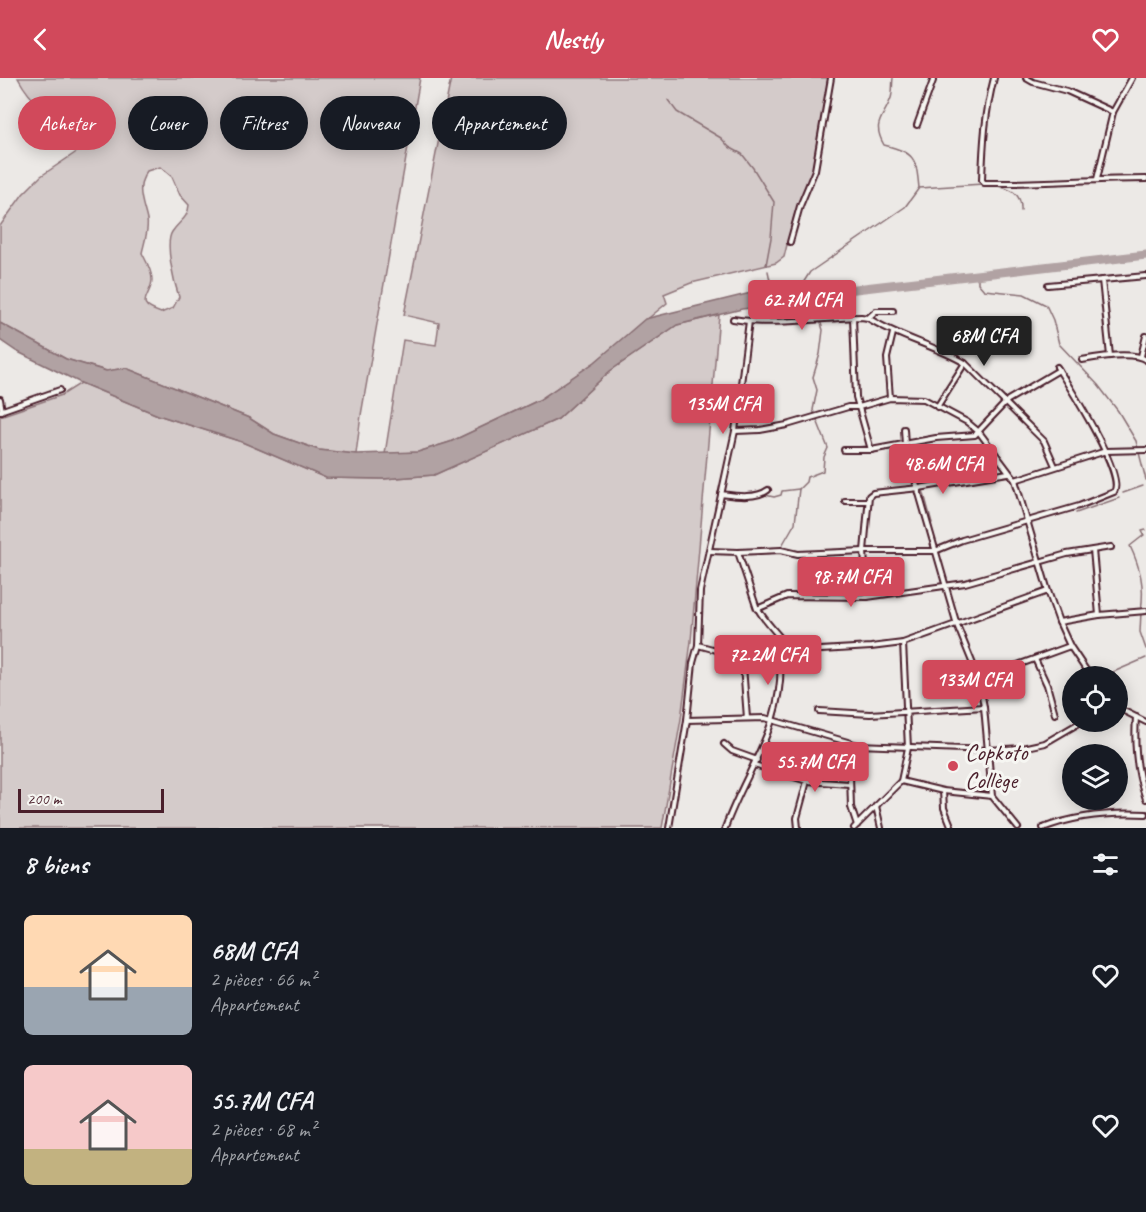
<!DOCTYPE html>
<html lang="fr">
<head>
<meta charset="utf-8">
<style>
	:root { --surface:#171b24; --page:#242831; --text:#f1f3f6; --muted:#9ea1a6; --accent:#d1495b }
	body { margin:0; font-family:Caveat,sans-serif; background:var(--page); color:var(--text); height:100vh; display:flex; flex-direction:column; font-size:22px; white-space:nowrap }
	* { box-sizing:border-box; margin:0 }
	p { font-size:20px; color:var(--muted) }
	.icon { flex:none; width:33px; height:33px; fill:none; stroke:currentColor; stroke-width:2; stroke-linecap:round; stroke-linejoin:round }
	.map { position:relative; height:750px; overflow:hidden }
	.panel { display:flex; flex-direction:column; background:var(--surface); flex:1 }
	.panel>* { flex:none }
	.banner { position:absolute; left:18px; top:18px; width:600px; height:54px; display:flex; gap:12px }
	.buttons { position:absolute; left:1062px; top:588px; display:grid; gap:12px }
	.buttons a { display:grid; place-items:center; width:66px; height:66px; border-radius:50%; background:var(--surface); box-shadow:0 3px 15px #0003; font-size:30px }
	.scale { position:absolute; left:18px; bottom:15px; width:146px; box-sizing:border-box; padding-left:6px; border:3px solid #4a1f2b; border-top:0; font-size:16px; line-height:21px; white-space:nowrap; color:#4a1f2b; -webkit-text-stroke:4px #f6f6f2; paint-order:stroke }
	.price { position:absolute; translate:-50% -51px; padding:0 14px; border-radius:6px; background:var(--accent); color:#fff; font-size:20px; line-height:39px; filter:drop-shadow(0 2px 3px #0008) }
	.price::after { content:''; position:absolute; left:50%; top:36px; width:18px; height:14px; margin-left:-9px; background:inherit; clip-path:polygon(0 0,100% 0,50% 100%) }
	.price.on { background:#222; color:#fff }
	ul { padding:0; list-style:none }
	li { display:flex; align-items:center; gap:18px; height:150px; padding:0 24px }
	li span { display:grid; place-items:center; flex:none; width:168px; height:120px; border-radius:9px; color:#555 }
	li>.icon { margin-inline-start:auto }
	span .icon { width:72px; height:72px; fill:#fffc; stroke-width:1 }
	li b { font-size:26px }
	h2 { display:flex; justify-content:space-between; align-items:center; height:72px; padding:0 24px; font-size:26px }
	.pill { padding:0 21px; border-radius:27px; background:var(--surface); box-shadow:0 3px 15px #0003; font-size:21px; line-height:54px }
	.pill.on { background:var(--accent); color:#fff }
	header { display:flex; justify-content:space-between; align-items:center; height:78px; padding:0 24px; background:var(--accent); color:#fff; font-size:27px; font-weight:800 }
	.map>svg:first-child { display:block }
	.green { fill:#d4cbca; stroke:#8f757a; stroke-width:1.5; fill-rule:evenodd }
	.water { fill:#b1a2a3; stroke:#886e73; stroke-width:1.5 }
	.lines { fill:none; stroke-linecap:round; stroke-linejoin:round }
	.stream { stroke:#886e73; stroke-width:1.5 }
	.river { stroke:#b1a2a3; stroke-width:9 }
	.minor-casing { stroke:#4a1f2b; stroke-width:8 }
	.minor { stroke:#f6f6f2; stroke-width:4 }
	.poi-dot { fill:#d1495b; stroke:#f6f6f2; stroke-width:2 }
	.labels { text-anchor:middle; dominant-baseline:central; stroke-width:6; stroke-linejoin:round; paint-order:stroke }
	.poi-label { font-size:24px; fill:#4a1f2b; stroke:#f6f6f2; text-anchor:start }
</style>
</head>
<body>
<header><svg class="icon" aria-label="back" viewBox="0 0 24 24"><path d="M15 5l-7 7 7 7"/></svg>Nestly<svg class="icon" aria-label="heart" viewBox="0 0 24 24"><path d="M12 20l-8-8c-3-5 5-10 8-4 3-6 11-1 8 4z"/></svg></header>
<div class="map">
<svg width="1146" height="750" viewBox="0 0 1146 750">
	<rect width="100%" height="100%" fill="#ece9e6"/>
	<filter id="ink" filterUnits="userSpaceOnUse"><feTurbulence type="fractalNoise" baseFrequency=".0167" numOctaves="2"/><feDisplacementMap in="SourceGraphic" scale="12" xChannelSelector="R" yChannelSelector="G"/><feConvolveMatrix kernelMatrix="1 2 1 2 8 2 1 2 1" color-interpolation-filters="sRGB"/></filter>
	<g filter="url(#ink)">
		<g class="green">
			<path d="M18,0H420L361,337L356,376L319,372L274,356L249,340L126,290L107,293L66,281L0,245V148L23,116L41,98L84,69L75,43C45,32 34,29 18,0ZM160,89L172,99L180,117L189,127C188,141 179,143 172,154C164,166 175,207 179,219L173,230L161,235C132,225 151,220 152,202C152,192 146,183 142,175C144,165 149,152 147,142C143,124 135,110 147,93Z"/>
			<path d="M451,0H828L814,93L794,138L784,179L776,185L691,205L664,216L667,225L595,284L539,322L450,364L418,374L385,376L403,262L436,267L439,245L404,237Z"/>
			<path d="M719,237L691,563L681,641L662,750H0V338L62,317L81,305L158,337L242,364L326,400L383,401L434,397L558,341L610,293L677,247Z"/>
		</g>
		<path class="water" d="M793,210L816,223L742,231L677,247L610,293L558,341L434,397L383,401L326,400L242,364L158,337L81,305L16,273L0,262V245L66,281L106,293L126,290L249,340L274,356L319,372L356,376L418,374L450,364L539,322L595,284L645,241L759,213Z"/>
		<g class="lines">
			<g class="stream">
				<path d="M668,22L677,34L721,60L729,69L742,76L753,90L774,124L771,160L766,187"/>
				<path d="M994,107C1010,111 1022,114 1021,133"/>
				<path d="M919,110L983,106"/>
				<path d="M768,193L772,212"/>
				<path d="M978,196V205L984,212L1024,216L1046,227L1053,242L1059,266L1098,307L1118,333L1136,363L1146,402"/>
				<path d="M798,213L810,194L905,129L919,110C916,79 915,75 884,67C871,44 884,40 891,20C893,14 892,6 893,0"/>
				<path d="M844,370L868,368"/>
				<path d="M1123,415L1143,408"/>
				<path d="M765,417L774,419L781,417L782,413L799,411"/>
				<path d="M1076,435L1119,420"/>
				<path d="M932,445L923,412L1007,398"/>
				<path d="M780,471L795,445L799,411L806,404L807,399L823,393L824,379L828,370L813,332L817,312L813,299L820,276L823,252L820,242L809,224"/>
				<path d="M1141,532C1145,508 1140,489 1130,468L1144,457L1142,453L1146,452"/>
				<path d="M1141,534L1140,554L1146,571"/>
				<path d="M1104,598L1146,580"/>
				<path d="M902,684L905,672"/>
			</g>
			<path class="river" d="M794,215L830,214L1146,177"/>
			<g class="minor-casing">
				<g id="minor">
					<path d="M994,0C985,34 983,68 982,102L984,105C1038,106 1092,101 1146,101"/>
					<path d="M1026,0L1033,4L1067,13L1113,34"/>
					<path d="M917,47L934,0"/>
					<path d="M1097,101L1113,34L1132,0"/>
					<path d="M790,164L800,128L815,92L831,0"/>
					<path d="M1102,202L1110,278"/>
					<path d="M1048,207L1146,198"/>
					<path d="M853,239L856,319L871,372"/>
					<path d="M868,240C900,260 934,267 965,285L1044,363L1055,388"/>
					<path d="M733,241C775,248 819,240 861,239L868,240L876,233H893"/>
					<path d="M749,243L735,353L700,513L698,567L716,572L753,576L871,569L903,565L1048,513"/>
					<path d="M1141,278L1146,258"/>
					<path d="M1082,282C1098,279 1133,273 1146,282"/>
					<path d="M890,320L887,280L893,255"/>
					<path d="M0,321L2,333"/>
					<path d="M937,329L965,285"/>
					<path d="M0,333L60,312"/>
					<path d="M904,351L905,367L957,547L979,601L984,629L992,718"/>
					<path d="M735,353L760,352L787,347L848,329H859L890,320L924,321L967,344L979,354L1015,402L1048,513L1059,544L1070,568L1090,598"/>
					<path d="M844,372H871L936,360L975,357L1008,322L1059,292"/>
					<path d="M1015,402L1106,373L1146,372"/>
					<path d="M721,416C736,418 756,421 768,412"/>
					<path d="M845,423H867"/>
					<path d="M1093,472L1099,537"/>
					<path d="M709,473L738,474L781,472L798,476L864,473H935L962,462L1079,428L1114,414C1126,397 1069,308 1057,289"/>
					<path d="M738,474L757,531L787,518L867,519L965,505L1067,476L1111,469"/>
					<path d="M867,519L864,473L869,418L873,415L919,410L1008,395"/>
					<path d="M758,531C766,546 781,558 791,574"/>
					<path d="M1059,544L1099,537L1146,533"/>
					<path d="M742,575L747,640"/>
					<path d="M1035,581L1047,607L1055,636"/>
					<path d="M979,601L1070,568"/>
					<path d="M1118,630L1146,644"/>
					<path d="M819,633L870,636L984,629"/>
					<path d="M1136,639C1134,666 1137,696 1146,721"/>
					<path d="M687,642L765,640L858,667L989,672L1022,670L1045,665L1081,644"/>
					<path d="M849,665L851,729L857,747"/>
					<path d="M724,666L732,673L757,682"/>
					<path d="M754,687L807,703"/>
					<path d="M901,703L943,713L992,718L1018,750"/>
					<path d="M943,713L944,730L952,750"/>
					<path d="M876,728L881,750"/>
					<path d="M669,750L687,642L693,585L698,567"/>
					<path d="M725,750C747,689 786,646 780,575"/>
					<path d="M798,750L797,740L807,703L849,706"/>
					<path d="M854,750L901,703L908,670L903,565"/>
					<path d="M1043,750C1077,737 1110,734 1146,736"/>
				</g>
			</g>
			<use href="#minor" class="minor"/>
		</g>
	</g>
	<circle class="poi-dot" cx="953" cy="688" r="6"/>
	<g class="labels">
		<g class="poi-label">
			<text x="965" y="674">Copkoto<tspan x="965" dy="28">Collège</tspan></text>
		</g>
	</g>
</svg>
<div class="buttons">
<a><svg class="icon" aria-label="locate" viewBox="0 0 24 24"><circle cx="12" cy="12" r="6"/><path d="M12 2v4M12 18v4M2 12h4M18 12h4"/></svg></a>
<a><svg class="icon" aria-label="layers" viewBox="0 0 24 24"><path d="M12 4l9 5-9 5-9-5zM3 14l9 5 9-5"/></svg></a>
</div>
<div class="scale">200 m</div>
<b class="price" style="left:802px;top:253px">62.7M CFA</b>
<b class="price on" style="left:984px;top:289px">68M CFA</b>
<b class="price" style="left:723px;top:357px">135M CFA</b>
<b class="price" style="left:943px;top:417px">48.6M CFA</b>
<b class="price" style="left:851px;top:530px">98.7M CFA</b>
<b class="price" style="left:768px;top:608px">72.2M CFA</b>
<b class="price" style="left:974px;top:633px">133M CFA</b>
<b class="price" style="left:815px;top:715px">55.7M CFA</b>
<div class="banner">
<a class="pill on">Acheter</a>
<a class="pill">Louer</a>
<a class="pill">Filtres</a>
<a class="pill">Nouveau</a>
<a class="pill">Appartement</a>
</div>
</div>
<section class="panel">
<h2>8 biens<svg class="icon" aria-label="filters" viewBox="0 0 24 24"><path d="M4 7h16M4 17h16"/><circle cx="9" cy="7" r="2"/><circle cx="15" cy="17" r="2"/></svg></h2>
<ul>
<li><span style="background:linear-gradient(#ffd9b3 60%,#9aa5b1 0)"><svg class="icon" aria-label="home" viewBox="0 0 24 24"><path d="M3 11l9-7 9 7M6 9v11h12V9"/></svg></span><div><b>68M CFA</b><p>2 pièces · 66 m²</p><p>Appartement</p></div><svg class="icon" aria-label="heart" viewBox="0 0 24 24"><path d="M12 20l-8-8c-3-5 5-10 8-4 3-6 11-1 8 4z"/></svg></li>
<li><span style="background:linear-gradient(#f6c9c9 70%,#c2b280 0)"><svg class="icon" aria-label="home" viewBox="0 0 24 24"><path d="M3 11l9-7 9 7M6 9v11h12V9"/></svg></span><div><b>55.7M CFA</b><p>2 pièces · 68 m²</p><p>Appartement</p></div><svg class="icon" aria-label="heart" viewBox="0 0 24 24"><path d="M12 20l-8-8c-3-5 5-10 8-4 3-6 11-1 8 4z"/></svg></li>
</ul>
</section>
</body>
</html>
